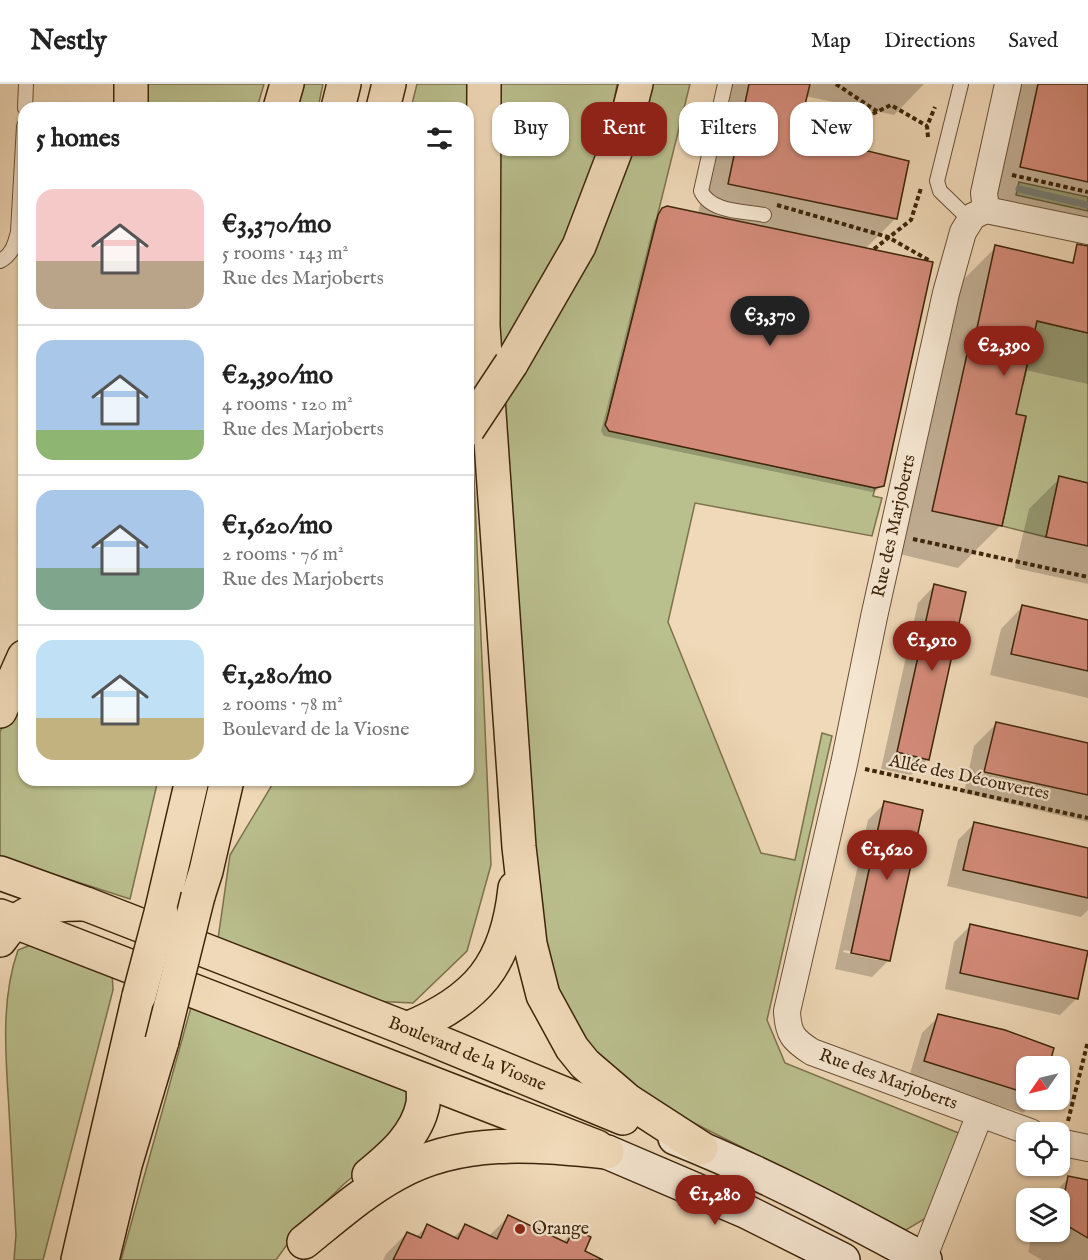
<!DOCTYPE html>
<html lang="en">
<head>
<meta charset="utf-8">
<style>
	:root { --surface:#fff; --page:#f2f2f2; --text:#222; --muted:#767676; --line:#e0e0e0; --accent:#8f2418 }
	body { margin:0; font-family:"IM FELL English",serif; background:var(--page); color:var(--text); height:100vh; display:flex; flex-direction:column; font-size:22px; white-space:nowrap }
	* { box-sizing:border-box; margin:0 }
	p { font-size:20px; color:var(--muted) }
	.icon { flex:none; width:33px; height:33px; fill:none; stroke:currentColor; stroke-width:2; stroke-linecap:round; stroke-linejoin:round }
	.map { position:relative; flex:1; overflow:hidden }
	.sheet { position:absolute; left:18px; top:18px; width:456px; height:684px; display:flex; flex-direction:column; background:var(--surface); border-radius:18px; box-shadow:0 2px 4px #0004 }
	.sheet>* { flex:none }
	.guide { position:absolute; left:492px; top:18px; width:506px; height:54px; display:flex; gap:12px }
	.needle { width:39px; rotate:236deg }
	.fabs { position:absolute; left:1016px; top:972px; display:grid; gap:12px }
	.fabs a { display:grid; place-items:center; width:54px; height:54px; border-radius:12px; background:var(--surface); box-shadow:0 2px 4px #0004; font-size:30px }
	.price { position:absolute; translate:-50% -51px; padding:0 14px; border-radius:21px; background:var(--accent); color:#fff; font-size:20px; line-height:39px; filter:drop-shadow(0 2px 3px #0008) }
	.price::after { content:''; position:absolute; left:50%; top:36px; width:18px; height:14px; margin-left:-9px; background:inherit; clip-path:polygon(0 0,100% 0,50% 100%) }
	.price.active { background:#222; color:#fff }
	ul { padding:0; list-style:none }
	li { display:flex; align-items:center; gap:18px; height:150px; padding:0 18px }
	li+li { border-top:2px solid var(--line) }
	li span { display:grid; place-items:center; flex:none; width:168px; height:120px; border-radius:18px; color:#555 }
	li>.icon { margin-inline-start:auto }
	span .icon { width:72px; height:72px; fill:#fffc; stroke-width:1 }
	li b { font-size:26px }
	h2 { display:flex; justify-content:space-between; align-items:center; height:72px; padding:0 18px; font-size:26px }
	.tag { padding:0 21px; border-radius:18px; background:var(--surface); box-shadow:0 2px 4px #0004; font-size:21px; line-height:54px }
	.tag.active { background:var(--accent); color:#fff }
	header { display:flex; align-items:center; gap:36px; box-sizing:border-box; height:84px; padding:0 30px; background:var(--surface); border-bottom:2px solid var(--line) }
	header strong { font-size:28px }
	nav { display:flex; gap:33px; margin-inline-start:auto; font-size:21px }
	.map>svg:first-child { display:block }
	.green { fill:#babf8e; stroke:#7c724c; stroke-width:1.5 }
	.shadow { fill:#0003; fill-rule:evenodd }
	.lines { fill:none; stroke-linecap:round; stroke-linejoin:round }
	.stream { stroke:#787d74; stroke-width:7 }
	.building { fill:#d48b7a; stroke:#3d250a; stroke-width:1.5 }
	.lane-casing { stroke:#6a5236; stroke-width:16 }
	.street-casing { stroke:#6a5236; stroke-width:28 }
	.secondary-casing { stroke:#3d250a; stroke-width:36 }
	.primary-casing { stroke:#3d250a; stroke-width:36 }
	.highway-casing { stroke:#3d250a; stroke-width:36 }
	.path { stroke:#3d250a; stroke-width:4; stroke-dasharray:4.5 3; stroke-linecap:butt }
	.lane { stroke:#f5e6d1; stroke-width:14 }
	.street { stroke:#f5e6d1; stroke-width:26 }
	.secondary { stroke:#f5e6d1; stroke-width:33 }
	.primary { stroke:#f0d9b8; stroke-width:33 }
	.highway { stroke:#f0d9b8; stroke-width:33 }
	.highway-bridge-casing { stroke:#3d250a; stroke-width:36; stroke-linecap:butt }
	.highway-bridge { stroke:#f0d9b8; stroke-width:33 }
	.poi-dot { fill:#8f2418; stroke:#f5e6d1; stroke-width:2 }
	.labels { text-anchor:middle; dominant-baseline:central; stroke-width:4.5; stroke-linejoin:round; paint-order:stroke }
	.street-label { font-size:18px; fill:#3d250a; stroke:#f5e6d1 }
	.poi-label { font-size:18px; fill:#3d250a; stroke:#f5e6d1; text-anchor:start }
</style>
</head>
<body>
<header>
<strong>Nestly</strong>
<nav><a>Map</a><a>Directions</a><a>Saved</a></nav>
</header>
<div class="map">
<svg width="1088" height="1176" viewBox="0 0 1088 1176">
	<rect width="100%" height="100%" fill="#f0d9b8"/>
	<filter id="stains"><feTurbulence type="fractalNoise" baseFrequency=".00333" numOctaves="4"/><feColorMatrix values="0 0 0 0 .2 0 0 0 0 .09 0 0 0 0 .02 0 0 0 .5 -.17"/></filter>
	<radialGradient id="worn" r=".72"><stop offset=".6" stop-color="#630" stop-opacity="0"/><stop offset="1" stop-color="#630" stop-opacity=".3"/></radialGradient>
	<g class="green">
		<path d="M145,0H264L257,24H146Z"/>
		<path d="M296,0H323L318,24H288Z"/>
		<path d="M417,0H470L473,306L468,314V24H411Z"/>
		<path d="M497,0H617L611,34L553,185L500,268L493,83Z"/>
		<path d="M651,0H690L607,335L606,340L609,346L875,404L873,412L882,414L872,452L695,419L668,538L761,769L795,776L822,649L832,652L767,936L785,979L961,1050L926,1134L906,1146L682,1033L601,980L544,887L502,325Z"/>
		<path d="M1019,98L1088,113V127L1016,111Z"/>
		<path d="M1031,236L1088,249V399L1059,393L1046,453L1002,442L1026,333L1007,328L1023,300L1030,270Z"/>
		<path d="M473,372L491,781L467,867L413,919L371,917L218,855L230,771L275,696H468V380Z"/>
		<path d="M24,598V696H158L130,815L0,773V648Z"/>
		<path d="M41,860L112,887L113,906L43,1176H14L16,1151C14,1109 11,1068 9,1026C6,974 0,917 18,866L28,862Z"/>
		<path d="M193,916L413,1004L415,1021L375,1074L344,1100L298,1145L276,1176H121Z"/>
	</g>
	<g class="shadow">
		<path d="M726,0H924L894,31L805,12L797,51L896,134L865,165L882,401L877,406L872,408L604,352L601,347L654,137L663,125L698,130Z"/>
		<path d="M1014,0H1088V135L990,114Z"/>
		<path d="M996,163L1070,180L1074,176L1088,179V300L1025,286L1014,331L1024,333L1000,442L958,484L891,468L954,205Z"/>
		<path d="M1060,394L1088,400V500L1015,484L1029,425Z"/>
		<path d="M934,502L928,675L911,691L881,685L918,519Z"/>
		<path d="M1022,523L1088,538V614L990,591L1001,545Z"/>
		<path d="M996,640L1088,661V738L964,709L974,662Z"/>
		<path d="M885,719L888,877L872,893L835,885L868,736ZM844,866L878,873V876L843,868Z"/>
		<path d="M974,740L1088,766V826L1081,833L947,802L958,756Z"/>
		<path d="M970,842L1077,914L1060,931L945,905L954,858Z"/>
		<path d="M939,932L1052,965L1048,982H1026V1016H1037L1023,1029L909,993L922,949Z"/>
		<path d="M1069,1094L1088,1098V1176H1042L1028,1168L1033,1148H1059V1114H1048Z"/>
		<path d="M508,1133L562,1159L574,1147L583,1168L596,1176H383L386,1170L407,1149L416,1153L427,1142L453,1154L465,1142L488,1153Z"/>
	</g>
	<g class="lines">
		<path class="stream" d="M1019,105L1088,121"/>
	</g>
	<g class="building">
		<path d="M749,0H810L798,50L909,77L897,135L728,100Z"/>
		<path d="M1038,0H1088V98L1020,83Z"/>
		<path d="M667,122L933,178L884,402L875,404L609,347L605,341L607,335L658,131L662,124Z"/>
		<path d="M1077,160L1088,162V249L1037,237L1016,330L1026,332L1002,442L932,427L970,257L974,258L995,161L1073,179Z"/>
		<path d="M1059,392L1088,399V462L1046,453Z"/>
		<path d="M934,500L966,508L929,676L897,668Z"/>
		<path d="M1022,521L1088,536V587L1011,570Z"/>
		<path d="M996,638L1088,659V711L984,688Z"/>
		<path d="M884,717L923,726L890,877L851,869Z"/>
		<path d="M974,738L1088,764V814L963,786Z"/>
		<path d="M970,840L1088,867L1078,915L960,889Z"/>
		<path d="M938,930L1005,946L1054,964L1049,982H1026V1009L924,977Z"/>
		<path d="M1068,1092L1088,1096V1154L1059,1137Z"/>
		<path d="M508,1131L567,1159L574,1145L591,1153L585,1167L603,1176H393L407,1148L421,1154L427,1140L458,1155L465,1140L497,1155Z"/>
	</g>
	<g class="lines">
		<g class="lane-casing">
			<g id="lane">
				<path d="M725,0L701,107C710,128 743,127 764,131"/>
				<path d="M961,0L937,97L940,107L970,136"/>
				<path d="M25,24L26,0"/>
				<path d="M0,177C12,171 15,160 18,148L24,42"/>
			</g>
		</g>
		<g class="street-casing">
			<g id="street">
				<path d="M986,126L984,109L1008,0"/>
				<path id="s1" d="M1030,1048L812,968C793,956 788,950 787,927L844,680L874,533L946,209L963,148L973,132L986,126L1088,147"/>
				<path d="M1059,1058L1088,1064"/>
				<path d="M923,1175L980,1030"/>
			</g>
		</g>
		<g class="secondary-casing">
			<g id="secondary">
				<path d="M675,1054C761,1088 844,1132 925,1176"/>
				<path d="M607,1068L745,1127L843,1176"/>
			</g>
		</g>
		<g class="primary-casing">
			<g id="primary">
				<path id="s2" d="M0,789L86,820L407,945L623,1034"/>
				<path d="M0,832L597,1063"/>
			</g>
		</g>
		<g class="highway-casing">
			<g id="highway">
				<path d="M484,0L483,242L519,763L530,860L543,911L572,964L585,980L627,1016L701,1064"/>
				<path d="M131,24V0"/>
				<path d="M280,24L287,0"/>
				<path d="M338,24L344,0"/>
				<path d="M383,24L389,0"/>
				<path d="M511,280L579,162L626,39L636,0"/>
				<path d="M0,627L24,573"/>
				<path d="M198,812L206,787L227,696"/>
				<path d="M161,829L192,696"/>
				<path d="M0,856C21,824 50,819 86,820"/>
				<path d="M407,945C477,916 507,881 515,804"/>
				<path d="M369,1091C392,1072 417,1051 423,1020C424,1013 423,1004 423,996"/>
				<path d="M304,1158C334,1134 363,1108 396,1090C461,1053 536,1061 607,1068"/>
				<path d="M78,1176L139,912"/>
				<path d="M102,1176L125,1081L162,957"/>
			</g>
		</g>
		<g class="path">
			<path d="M836,0L878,28"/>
			<path d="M817,39L841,45L891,21L927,42"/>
			<path d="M928,53L927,42L935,23"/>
			<path d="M1012,91L1088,108"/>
			<path d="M777,121L888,153L930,177"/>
			<path d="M874,165L911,136L921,104"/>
			<path d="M913,455L1088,493"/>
			<path d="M865,685L1088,734"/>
			<path d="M1068,1037L1088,957"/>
		</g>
		<use href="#lane" class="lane"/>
		<use href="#street" class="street"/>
		<use href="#secondary" class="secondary"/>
		<use href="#primary" class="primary"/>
		<use href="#highway" class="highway"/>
		<g class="highway-bridge-casing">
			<g id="highway-bridge">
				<path d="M468,345L511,280"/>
				<path d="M139,912L161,829"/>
				<path d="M162,957L198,812"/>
			</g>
		</g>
		<use href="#highway-bridge" class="highway-bridge"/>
	</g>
	<circle class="poi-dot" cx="520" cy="1145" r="6"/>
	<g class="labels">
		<g class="street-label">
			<text stroke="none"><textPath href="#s1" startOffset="780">Rue des Marjoberts</textPath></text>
			<text transform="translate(969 694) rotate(12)">Allée des Découvertes</text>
			<text stroke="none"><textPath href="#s2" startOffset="501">Boulevard de la Viosne</textPath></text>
			<text transform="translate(888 996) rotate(20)">Rue des Marjoberts</text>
		</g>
		<g class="poi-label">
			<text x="532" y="1145">Orange</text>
		</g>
	</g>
	<rect width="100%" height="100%" filter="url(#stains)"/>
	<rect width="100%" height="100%" fill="url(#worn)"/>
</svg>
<div class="fabs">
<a><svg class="needle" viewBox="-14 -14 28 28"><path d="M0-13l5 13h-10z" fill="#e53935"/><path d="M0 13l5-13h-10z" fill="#767676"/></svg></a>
<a><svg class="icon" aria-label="locate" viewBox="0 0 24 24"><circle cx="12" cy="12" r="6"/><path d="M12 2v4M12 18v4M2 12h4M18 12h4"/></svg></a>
<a><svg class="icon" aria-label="layers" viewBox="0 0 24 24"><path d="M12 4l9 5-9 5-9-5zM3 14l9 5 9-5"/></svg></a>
</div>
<b class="price active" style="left:770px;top:263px">€3,370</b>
<b class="price" style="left:1004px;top:293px">€2,390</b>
<b class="price" style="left:932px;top:588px">€1,910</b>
<b class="price" style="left:887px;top:797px">€1,620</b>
<b class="price" style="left:715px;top:1142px">€1,280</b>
<div class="guide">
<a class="tag">Buy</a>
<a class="tag active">Rent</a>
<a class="tag">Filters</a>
<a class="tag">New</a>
</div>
<section class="sheet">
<h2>5 homes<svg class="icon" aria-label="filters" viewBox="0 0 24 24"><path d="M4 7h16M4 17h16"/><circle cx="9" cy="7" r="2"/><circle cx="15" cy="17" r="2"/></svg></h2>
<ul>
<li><span style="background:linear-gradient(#f6c9c9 60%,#b9a48a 0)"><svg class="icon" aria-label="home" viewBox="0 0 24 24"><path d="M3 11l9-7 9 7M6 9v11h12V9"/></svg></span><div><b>€3,370/mo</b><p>5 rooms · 143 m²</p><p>Rue des Marjoberts</p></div></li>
<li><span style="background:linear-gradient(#a9c7e8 75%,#8fb573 0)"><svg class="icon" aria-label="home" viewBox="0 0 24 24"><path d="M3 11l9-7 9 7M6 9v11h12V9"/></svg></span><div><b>€2,390/mo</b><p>4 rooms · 120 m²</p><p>Rue des Marjoberts</p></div></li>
<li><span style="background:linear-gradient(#a9c7e8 65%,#7fa58c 0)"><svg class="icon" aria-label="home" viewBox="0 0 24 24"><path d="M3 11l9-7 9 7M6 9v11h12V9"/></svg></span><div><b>€1,620/mo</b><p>2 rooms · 76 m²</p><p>Rue des Marjoberts</p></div></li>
<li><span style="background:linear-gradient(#bfe0f5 65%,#c2b280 0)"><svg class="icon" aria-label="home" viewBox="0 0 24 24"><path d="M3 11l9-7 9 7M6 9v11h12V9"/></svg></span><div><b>€1,280/mo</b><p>2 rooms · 78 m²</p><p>Boulevard de la Viosne</p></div></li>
</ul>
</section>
</div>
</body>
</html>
